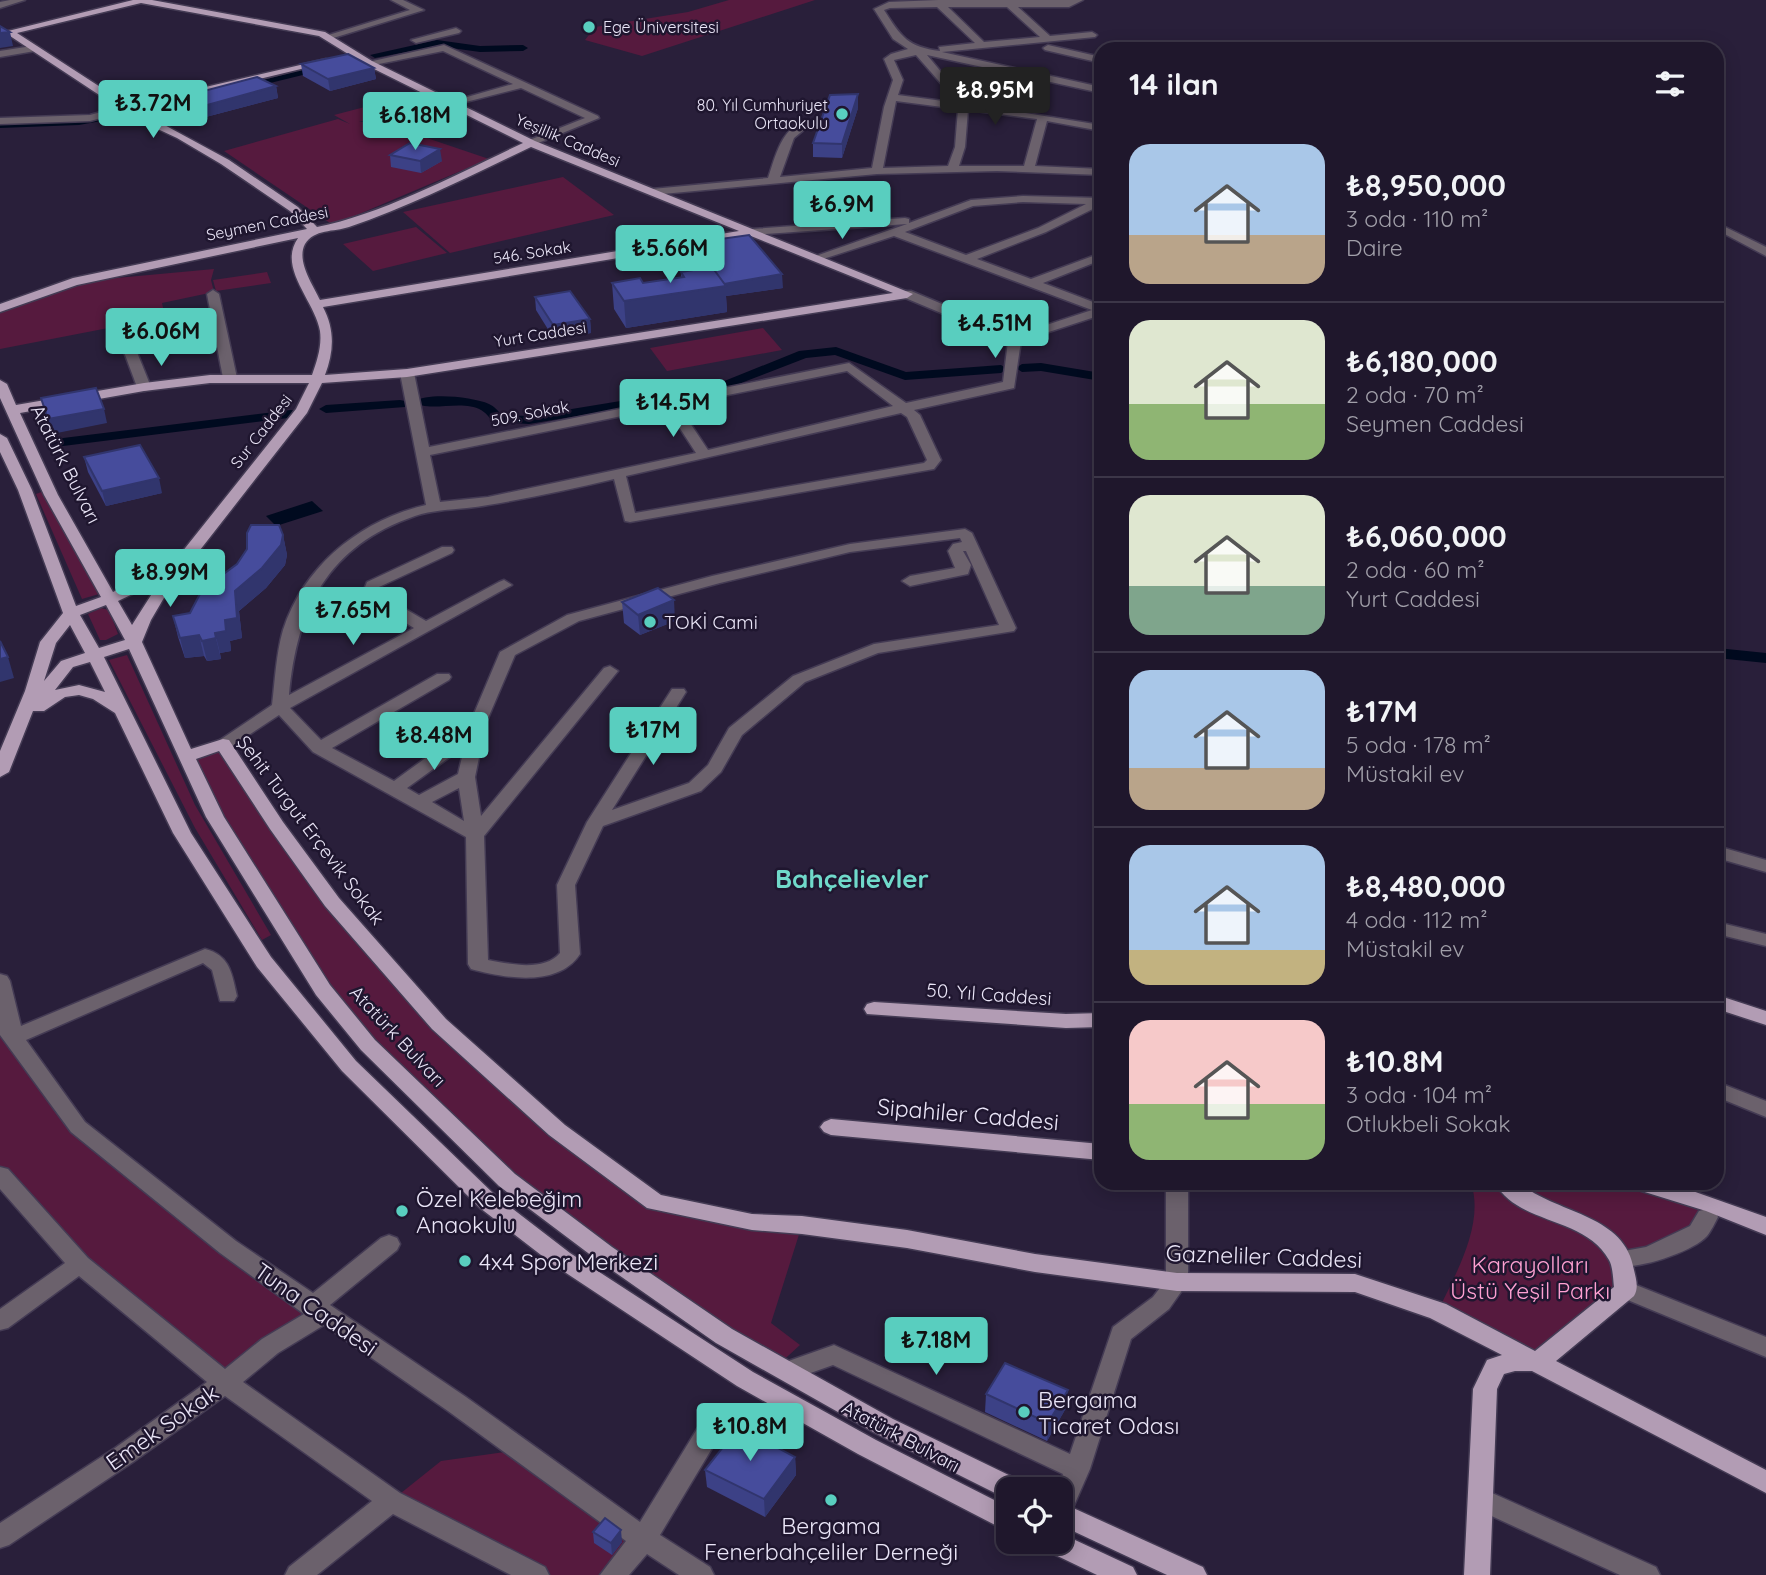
<!DOCTYPE html>
<html lang="tr">
<head>
<meta charset="utf-8">
<style>
	:root { --surface:#1f172c; --page:#2c2438; --text:#f1f3f6; --muted:#a19fa9; --line:#3c3648; --accent:#59cebf }
	body { margin:0; font-family:Quicksand,sans-serif; background:var(--page); color:var(--text); height:100vh; display:flex; flex-direction:column; font-size:26px; white-space:nowrap }
	* { box-sizing:border-box; margin:0 }
	p { font-size:23px; color:var(--muted) }
	.icon { flex:none; width:38px; height:38px; fill:none; stroke:currentColor; stroke-width:2; stroke-linecap:round; stroke-linejoin:round }
	.map { position:relative; flex:1; overflow:hidden }
	.side { position:absolute; left:1094px; top:42px; width:630px; height:1148px; display:flex; flex-direction:column; background:var(--surface); border-radius:21px; box-shadow:0 4px 18px #0003,0 0 0 2px var(--line) }
	.side>* { flex:none }
	.tools { position:absolute; left:996px; top:1477px; display:grid; gap:14px }
	.tools a { display:grid; place-items:center; width:77px; height:77px; border-radius:14px; background:var(--surface); box-shadow:0 4px 18px #0003,0 0 0 2px var(--line); font-size:35px }
	.price { position:absolute; translate:-50% -60px; padding:0 16px; border-radius:7px; background:var(--accent); color:#111; font-size:23px; line-height:46px; filter:drop-shadow(0 2px 4px #0008) }
	.price::after { content:''; position:absolute; left:50%; top:42px; width:21px; height:16px; margin-left:-10px; background:inherit; clip-path:polygon(0 0,100% 0,50% 100%) }
	.price.on { background:#222; color:#fff }
	ul { padding:0; list-style:none }
	li { display:flex; align-items:center; gap:21px; height:175px; padding:0 35px }
	li+li { border-top:2px solid var(--line) }
	li span { display:grid; place-items:center; flex:none; width:196px; height:140px; border-radius:21px; color:#555 }
	li>.icon { margin-inline-start:auto }
	span .icon { width:84px; height:84px; fill:#fffc; stroke-width:1 }
	li b { font-size:30px }
	h2 { display:flex; justify-content:space-between; align-items:center; height:84px; padding:0 35px; font-size:30px }
	.map>svg:first-child { display:block }
	.green { fill:#561a3e }
	.water { fill:#000a1f }
	.lines { fill:none; stroke-linecap:round; stroke-linejoin:round }
	.canal { fill:#000a1f; fill-rule:evenodd }
	.minor-casing { stroke:#443b54; stroke-width:3 }
	.major-casing { stroke:#443b54; stroke-width:3 }
	.minor { fill:#6b616c; fill-rule:evenodd }
	.major { fill:#b29cb4; fill-rule:evenodd }
	.wall { fill:#3c4186 }
	.shaded-wall { fill:#31356d }
	.building { fill:#464c9c; stroke:#31356d; stroke-width:2 }
	.poi-dot { fill:#59cebf; stroke:#1f162f; stroke-width:2.5 }
	.labels { text-anchor:middle; dominant-baseline:central; stroke-width:5; stroke-linejoin:round; paint-order:stroke }
	.far-poi-label { font-size:16px; fill:#eae5f7; stroke:#1f162f; text-anchor:start }
	.far-street-label { font-size:16px; fill:#eae5f7; stroke:#1f162f }
	.street-label { font-size:19px; fill:#eae5f7; stroke:#1f162f }
	.poi-label { font-size:19px; fill:#eae5f7; stroke:#1f162f; text-anchor:start }
	.near-street-label { font-size:23px; fill:#eae5f7; stroke:#1f162f }
	.near-poi-label { font-size:23px; fill:#eae5f7; stroke:#1f162f; text-anchor:start }
	.near-park-label { font-size:23px; fill:#fea0d2; stroke:#1f162f }
	.district-label { font-size:26px; font-weight:bold; fill:#70d9ca; stroke:#1f162f }
</style>
</head>
<body>
<div class="map">
<svg width="1766" height="1575" viewBox="0 0 1766 1575">
	<rect width="100%" height="100%" fill="#291f3a"/>
	<g class="green">
		<path d="M729,0H815L642,56L585,40L595,27L688,12Z"/>
		<path d="M380,103L396,111L359,122L412,121L434,127L424,137L489,159L338,223H330L224,151L338,119L350,124L334,115Z"/>
		<path d="M563,177L614,215L450,253L403,212Z"/>
		<path d="M416,227L447,253L373,271L343,244Z"/>
		<path d="M214,269L211,280L214,292L162,303L164,312L127,318L129,324L0,349V308L73,282Z"/>
		<path d="M267,272L271,283L216,291L213,280Z"/>
		<path d="M763,328L782,350L667,371L650,348Z"/>
		<path d="M44,491L99,594L82,599L36,494Z"/>
		<path d="M101,608L109,610L118,634L106,640H100L88,614Z"/>
		<path d="M127,655L195,805L271,935L262,940L195,828L109,660Z"/>
		<path d="M223,744L276,825L439,1024L655,1202L802,1225L771,1323L800,1345L777,1366L507,1180L323,990L187,756Z"/>
		<path d="M0,981L14,1037L78,1127L323,1314L225,1383L80,1264L0,1175Z"/>
		<path d="M1471,1183H1643L1714,1205L1698,1232L1622,1259L1626,1290L1538,1362L1438,1311C1455,1275 1485,1224 1471,1183Z"/>
		<path d="M519,1450L643,1540L613,1575H536L391,1501L441,1461Z"/>
	</g>
	<path class="water" d="M312,501L323,511L276,526L266,516Z"/>
	<g class="lines">
		<g class="canal">
			<path d="M437,40L480,46L523,45L528,48L523,51L480,52L437,46L375,58L370,55Z"/>
			<path d="M324,64L327,65V69L242,90L237,87Z"/>
			<path d="M202,94L206,95V99L146,113L141,110Z"/>
			<path d="M108,114L112,115V119L79,125L0,128V122L79,119Z"/>
			<path d="M836,347L906,372L1001,365L1007,369L1001,373L905,380L835,355L806,358L715,393L529,424L493,422C490,418 485,412 481,410C462,399 428,413 414,402C427,392 473,397 489,404C494,406 498,411 502,415L529,416L712,386L799,351Z"/>
			<path d="M1041,363L1101,373V381L1041,371L1022,372L1016,368L1022,364Z"/>
			<path d="M400,400L405,401V407L326,413L319,409L326,405Z"/>
			<path d="M291,410L296,411V417L55,447L48,443L55,439Z"/>
			<path d="M1717,648L1766,653V663L1717,658Z"/>
		</g>
		<g class="minor-casing">
			<g id="minor">
				<path d="M10,0H25L0,8V2Z"/>
				<path d="M391,0H403L424,10L330,39L322,37L410,10Z"/>
				<path d="M938,0H1083L1069,7H1018L1050,36L1092,32L1097,35L1095,37L942,52L1101,87V93L927,55L968,104L1101,125V131L1047,121L1035,166L1101,169V175L997,171L877,174L652,195L646,192L652,189L768,178C776,155 781,128 807,120L812,123L794,138L780,177L872,168L884,107L893,80L884,59L891,54L908,49L893,39L874,9L889,2ZM937,7L975,43L939,47L940,51C908,47 901,37 884,10L890,8ZM948,7H1007L1040,37L984,42ZM916,55L958,103L898,95L903,80L894,60ZM896,101L958,109L955,147L948,166L883,168ZM968,110L1037,119L1024,166H959L965,147Z"/>
				<path d="M456,28L461,31L459,33L416,43L411,40Z"/>
				<path d="M444,45L598,116L599,118L531,146L526,143L527,141L585,118L521,88L446,107V103L513,84L443,51L369,66L364,63Z"/>
				<path d="M1048,45L1101,57V63L1045,50L1043,48Z"/>
				<path d="M32,46L35,47V51L0,57V51Z"/>
				<path d="M127,105L132,108L131,110L90,121L0,124V118L90,115Z"/>
				<path d="M1023,196L1101,198V205L1046,232L977,259L1031,279L1101,253V260L1043,283L1101,305V315L1021,341L1014,388L914,410L920,415L941,460L934,469L630,522L625,521L614,479C572,489 530,498 488,505C464,510 439,508 415,516C327,546 297,609 289,695L414,628L365,598L362,595L367,582L442,547H452L454,550L452,553L379,587L378,593L426,621L499,582L504,580L512,585L290,708L321,740L437,674H449L451,677L449,680L332,748L394,781L442,746H454L457,750L454,754L407,788L419,795L458,774L470,723L500,652L567,615L712,576L850,544L965,529L972,533L1016,628L1014,631L878,653L805,682L742,735L721,772L701,791L603,826L575,885L580,954C558,988 504,978 471,969L468,964L466,837L313,752L279,715L229,748H217L214,744L272,705C275,680 276,654 283,630C304,565 361,520 426,505L400,373L402,370H412L414,373L429,447L849,363L906,403L1003,382L1008,341L903,297V291H911L1016,335L1092,310L894,236L820,260L810,258L907,224L752,235L746,232L752,229L905,218L909,219V223L971,200ZM1023,202L1086,204L1038,228L966,255L905,232L973,206ZM847,371L893,406L708,450L678,405ZM666,407L696,453L488,497L440,502L430,455ZM901,413L907,417L927,460L924,463L635,513L626,476ZM960,538L962,542L953,544L948,551L955,568L910,576L902,581L910,586L968,574L971,565L963,551H966L999,625L874,644L793,676L729,728L708,765L689,783L612,810L686,692L684,689H672L587,822L557,885L560,953C544,972 509,964 488,960L484,836L618,671L610,666L604,668L481,816L475,777L486,723L515,655L579,621L720,583L850,552ZM459,788L464,821L432,802Z"/>
				<path d="M1717,223L1766,247V256L1717,230Z"/>
				<path d="M213,290L219,294L237,378L230,382L223,378L207,294Z"/>
				<path d="M120,321L126,325L151,387L149,390L144,391L137,387L114,325Z"/>
				<path d="M1717,846L1766,860V872L1717,858Z"/>
				<path d="M1717,922L1766,934V946L1717,934Z"/>
				<path d="M205,949C230,955 232,974 237,996L234,1001H220L212,970L203,963L26,1040L85,1122L236,1241L313,1293L381,1238L389,1235L397,1238L400,1244L397,1250L330,1305L466,1397L640,1522L705,1416L714,1413L723,1416L726,1423L723,1430L660,1535L710,1567L714,1575H679L647,1554L629,1575H600L626,1541L448,1411L324,1325L278,1353L243,1382L400,1493L545,1567L549,1575H511L393,1514L317,1575H285L289,1567L372,1501L225,1396L133,1462L9,1545L0,1548V1523L115,1448L207,1382L79,1276L8,1328L0,1330V1309L65,1263L0,1189V1167L8,1169L88,1258L225,1369L262,1339L304,1314L220,1253L71,1132L0,1035V974L7,976L10,981L21,1026Z"/>
				<path d="M1717,1082L1766,1101V1117L1717,1097Z"/>
				<path d="M1166,1183H1188V1282L1169,1309L1131,1339L1090,1469L1069,1517L1060,1520V1489H1056L1063,1474L833,1365L788,1381L780,1378L776,1371L780,1364L834,1345L1070,1454L1113,1327L1153,1297L1166,1280Z"/>
				<path d="M1707,1209L1715,1211L1718,1217C1715,1223 1711,1231 1707,1236C1693,1252 1633,1272 1613,1265L1610,1259L1613,1253L1646,1247L1690,1226L1699,1211Z"/>
				<path d="M1626,1281L1766,1337V1357L1618,1296L1615,1290L1618,1284Z"/>
				<path d="M1481,1488L1656,1567L1660,1575H1620L1472,1507L1468,1499L1472,1491Z"/>
			</g>
		</g>
		<g class="major-casing">
			<g id="major">
				<path d="M133,0H152L325,32L372,61L535,141L913,294L907,298L407,377L322,383L307,413L168,591L151,620L142,642L191,749L223,739L229,740L283,822L339,898L446,1019L565,1125L661,1195L752,1214L802,1216L907,1230L1035,1254L1177,1273L1355,1274L1446,1304L1535,1351L1614,1287C1613,1279 1613,1267 1609,1260C1585,1216 1518,1225 1495,1183H1520C1555,1214 1625,1213 1634,1270C1636,1279 1639,1288 1634,1296L1556,1361L1766,1470V1493L1532,1371H1515L1504,1374L1497,1389L1490,1575H1464L1473,1389L1487,1360L1502,1355L1430,1318L1355,1292L1177,1291L1035,1272L907,1248L802,1234L752,1230L647,1208L549,1135L432,1029L325,906L270,829L219,751L196,759L224,817L330,985L375,1040L515,1174L612,1247L732,1329L893,1419L1021,1481L1025,1489H1008V1498L1003,1497L875,1433L716,1343L596,1259L499,1186L361,1050L316,995L206,817L129,649L104,657L191,833L271,957L356,1061L496,1196L570,1253L753,1372L876,1440L1008,1507V1530L999,1527L858,1454L737,1386L554,1265L480,1208L342,1071L257,967L173,833L115,713L93,699L79,695L65,697L44,711H33L9,772L0,777V751L25,691L40,642L63,613L18,490L0,452V434L7,438L32,490L76,606L101,597L44,495L0,398V380L7,384L16,405L144,383L210,375H312C317,361 322,346 320,331C315,301 277,268 298,238L77,285L0,312V304L73,278L307,229L290,211L221,164L177,138L134,118L4,32ZM141,3L319,36L366,65L523,143C461,172 383,214 317,227L298,207L229,160L135,109L326,63V59L128,105L17,33ZM531,147L739,231L320,300C313,285 296,261 305,244C314,229 334,232 349,227C411,206 472,175 531,147ZM751,236L893,293L407,369L325,375C334,351 335,330 323,307ZM210,383H309L296,409L174,562L113,592L58,495L20,413L144,391ZM160,581L132,625L118,601ZM106,605L125,640L99,648L80,615ZM70,625L85,653L61,661L44,681L56,643ZM90,662L105,692L79,685L55,690L73,667Z"/>
				<path d="M1717,995L1766,1011V1025L1717,1009Z"/>
				<path d="M874,1002L1066,1014L1101,1013V1027L1066,1028L867,1014L864,1009L867,1004Z"/>
				<path d="M831,1119L1101,1144V1160L831,1135L824,1132L820,1127L824,1122Z"/>
				<path d="M1632,1183H1670L1766,1217V1235L1706,1211L1635,1189Z"/>
				<path d="M1060,1502L1203,1567L1207,1575H1167L1060,1525Z"/>
				<path d="M1060,1533L1133,1567L1137,1575H1097L1045,1550L1041,1542H1060Z"/>
			</g>
		</g>
		<use href="#minor" class="minor"/>
		<use href="#major" class="major"/>
	</g>
	<g class="wall">
		<path d="M301,64L374,68L376,79L330,91L303,76Z"/>
		<path d="M276,86L278,98L202,118L183,108L181,97Z"/>
		<path d="M858,108L842,158L813,157V143Z"/>
		<path d="M390,155L442,161L421,173L391,167Z"/>
		<path d="M692,243L783,288L726,296L727,312L626,328L614,309L612,283H643L681,277V272L702,269L692,256Z"/>
		<path d="M535,297L590,319L591,333L554,339L536,310Z"/>
		<path d="M84,457L162,493L106,506L88,472Z"/>
		<path d="M283,535L287,555L285,565L266,588L239,611L242,638L230,641L231,651L220,653L221,659L207,661L204,656L185,658L178,637L173,616L190,613Z"/>
		<path d="M622,602L675,621L640,635L624,623Z"/>
		<path d="M986,1394L1066,1408L1047,1441L985,1412Z"/>
		<path d="M795,1457L796,1475L765,1517L707,1487L705,1470Z"/>
		<path d="M593,1532L622,1542L612,1555L594,1543Z"/>
	</g>
	<g class="shaded-wall">
		<path d="M10,32L13,46L0,48V33Z"/>
		<path d="M374,68L376,79L330,91L328,79Z"/>
		<path d="M276,86L278,98L202,118L200,107Z"/>
		<path d="M858,94V108L842,158V144Z"/>
		<path d="M440,149L442,161L421,173L420,161Z"/>
		<path d="M782,274L783,288L726,296L727,312L626,328L624,301Z"/>
		<path d="M590,319L591,333L554,339L553,325Z"/>
		<path d="M104,409L107,423L52,434L48,419Z"/>
		<path d="M159,478L162,493L106,506L102,491Z"/>
		<path d="M283,535L287,555L285,565L266,588L239,611L242,638L230,641L231,651L220,653L215,633L235,591Z"/>
		<path d="M674,600L675,621L640,635L638,615Z"/>
		<path d="M199,635L204,656L185,658L180,638Z"/>
		<path d="M216,638L221,659L207,661L202,641Z"/>
		<path d="M8,657L14,678L0,682V659Z"/>
		<path d="M1068,1390L1066,1408L1047,1441L1048,1423Z"/>
		<path d="M795,1457L796,1475L765,1517L764,1499Z"/>
		<path d="M621,1530L622,1542L612,1555L611,1543Z"/>
	</g>
	<g class="building">
		<path d="M0,26L10,32L0,33Z"/>
		<path d="M348,54L374,68L328,79L301,64Z"/>
		<path d="M257,77L276,86L200,107L181,97Z"/>
		<path d="M858,94L842,144L813,143L830,95Z"/>
		<path d="M410,143L440,149L420,161L390,155Z"/>
		<path d="M749,235L782,274L724,284L692,243Z"/>
		<path d="M712,267L726,286L624,301L612,283L640,278L643,283L684,277L681,272Z"/>
		<path d="M570,291L590,319L553,325L535,297Z"/>
		<path d="M96,388L104,409L48,419L41,398Z"/>
		<path d="M140,445L159,478L102,491L84,457Z"/>
		<path d="M251,525H279L283,535L281,545L262,568L235,591L237,618L225,620L226,631L215,633L216,638L202,641L199,635L180,638L173,616L190,613L202,590L237,564L247,549V533Z"/>
		<path d="M658,588L674,600L638,615L622,602Z"/>
		<path d="M0,641L8,657L0,659Z"/>
		<path d="M1005,1363L1068,1390L1048,1423L986,1394Z"/>
		<path d="M739,1427L795,1457L764,1499L705,1470Z"/>
		<path d="M605,1518L621,1530L611,1543L593,1532Z"/>
	</g>
	<g class="poi-dot">
		<circle cx="589" cy="27" r="7"/>
		<circle cx="842" cy="114" r="7"/>
		<circle cx="650" cy="622" r="7"/>
		<circle cx="402" cy="1211" r="7"/>
		<circle cx="465" cy="1261" r="7"/>
		<circle cx="1024" cy="1412" r="7"/>
		<circle cx="831" cy="1500" r="7"/>
	</g>
	<g class="labels">
		<g class="far-poi-label">
			<text x="603" y="27">Ege Üniversitesi</text>
			<text x="828" y="105" text-anchor="end">80. Yıl Cumhuriyet<tspan x="828" dy="18">Ortaokulu</tspan></text>
		</g>
		<g class="far-street-label">
			<text transform="translate(568 140) rotate(23)">Yeşillik Caddesi</text>
			<text transform="translate(267 223) rotate(-11)">Seymen Caddesi</text>
			<text transform="translate(532 252) rotate(-9)">546. Sokak</text>
			<text transform="translate(540 334) rotate(-9)">Yurt Caddesi</text>
			<text transform="translate(530 413) rotate(-11)">509. Sokak</text>
			<text transform="translate(261 431) rotate(-52)">Sur Caddesi</text>
		</g>
		<g class="street-label">
			<text transform="translate(66 464) rotate(63)">Atatürk Bulvarı</text>
			<text transform="translate(311 830) rotate(53)">Şehit Turgut Erçevik Sokak</text>
			<text transform="translate(989 994) rotate(4)">50. Yıl Caddesi</text>
			<text transform="translate(398 1036) rotate(47)">Atatürk Bulvarı</text>
			<text transform="translate(901 1436) rotate(28)">Atatürk Bulvarı</text>
		</g>
		<g class="poi-label">
			<text x="664" y="622">TOKİ Cami</text>
		</g>
		<g class="near-street-label">
			<text transform="translate(968 1114) rotate(5)">Sipahiler Caddesi</text>
			<text transform="translate(1264 1256) rotate(2)">Gazneliler Caddesi</text>
			<text transform="translate(316 1309) rotate(35)">Tuna Caddesi</text>
			<text transform="translate(162 1427) rotate(-35)">Emek Sokak</text>
		</g>
		<g class="near-poi-label">
			<text x="416" y="1198">Özel Kelebeğim<tspan x="416" dy="26">Anaokulu</tspan></text>
			<text x="479" y="1261">4x4 Spor Merkezi</text>
			<text x="1038" y="1399">Bergama<tspan x="1038" dy="26">Ticaret Odası</tspan></text>
			<text x="831" y="1525" text-anchor="middle">Bergama<tspan x="831" dy="26">Fenerbahçeliler Derneği</tspan></text>
		</g>
		<g class="near-park-label">
			<text x="1530" y="1264">Karayolları<tspan x="1530" dy="26">Üstü Yeşil Parkı</tspan></text>
		</g>
		<g class="district-label">
			<text x="852" y="878">Bahçelievler</text>
		</g>
	</g>
</svg>
<div class="tools">
<a><svg class="icon" aria-label="locate" viewBox="0 0 24 24"><circle cx="12" cy="12" r="6"/><path d="M12 2v4M12 18v4M2 12h4M18 12h4"/></svg></a>
</div>
<b class="price on" style="left:995px;top:127px">₺8.95M</b>
<b class="price" style="left:153px;top:140px">₺3.72M</b>
<b class="price" style="left:415px;top:152px">₺6.18M</b>
<b class="price" style="left:842px;top:241px">₺6.9M</b>
<b class="price" style="left:670px;top:285px">₺5.66M</b>
<b class="price" style="left:995px;top:360px">₺4.51M</b>
<b class="price" style="left:161px;top:368px">₺6.06M</b>
<b class="price" style="left:673px;top:439px">₺14.5M</b>
<b class="price" style="left:170px;top:609px">₺8.99M</b>
<b class="price" style="left:353px;top:647px">₺7.65M</b>
<b class="price" style="left:653px;top:767px">₺17M</b>
<b class="price" style="left:434px;top:772px">₺8.48M</b>
<b class="price" style="left:936px;top:1377px">₺7.18M</b>
<b class="price" style="left:750px;top:1463px">₺10.8M</b>
<section class="side">
<h2>14 ilan<svg class="icon" aria-label="filters" viewBox="0 0 24 24"><path d="M4 7h16M4 17h16"/><circle cx="9" cy="7" r="2"/><circle cx="15" cy="17" r="2"/></svg></h2>
<ul>
<li><span style="background:linear-gradient(#a9c7e8 65%,#b9a48a 0)"><svg class="icon" aria-label="home" viewBox="0 0 24 24"><path d="M3 11l9-7 9 7M6 9v11h12V9"/></svg></span><div><b>₺8,950,000</b><p>3 oda · 110 m²</p><p>Daire</p></div></li>
<li><span style="background:linear-gradient(#dfe7d0 60%,#8fb573 0)"><svg class="icon" aria-label="home" viewBox="0 0 24 24"><path d="M3 11l9-7 9 7M6 9v11h12V9"/></svg></span><div><b>₺6,180,000</b><p>2 oda · 70 m²</p><p>Seymen Caddesi</p></div></li>
<li><span style="background:linear-gradient(#dfe7d0 65%,#7fa58c 0)"><svg class="icon" aria-label="home" viewBox="0 0 24 24"><path d="M3 11l9-7 9 7M6 9v11h12V9"/></svg></span><div><b>₺6,060,000</b><p>2 oda · 60 m²</p><p>Yurt Caddesi</p></div></li>
<li><span style="background:linear-gradient(#a9c7e8 70%,#b9a48a 0)"><svg class="icon" aria-label="home" viewBox="0 0 24 24"><path d="M3 11l9-7 9 7M6 9v11h12V9"/></svg></span><div><b>₺17M</b><p>5 oda · 178 m²</p><p>Müstakil ev</p></div></li>
<li><span style="background:linear-gradient(#a9c7e8 75%,#c2b280 0)"><svg class="icon" aria-label="home" viewBox="0 0 24 24"><path d="M3 11l9-7 9 7M6 9v11h12V9"/></svg></span><div><b>₺8,480,000</b><p>4 oda · 112 m²</p><p>Müstakil ev</p></div></li>
<li><span style="background:linear-gradient(#f6c9c9 60%,#8fb573 0)"><svg class="icon" aria-label="home" viewBox="0 0 24 24"><path d="M3 11l9-7 9 7M6 9v11h12V9"/></svg></span><div><b>₺10.8M</b><p>3 oda · 104 m²</p><p>Otlukbeli Sokak</p></div></li>
</ul>
</section>
</div>
</body>
</html>
